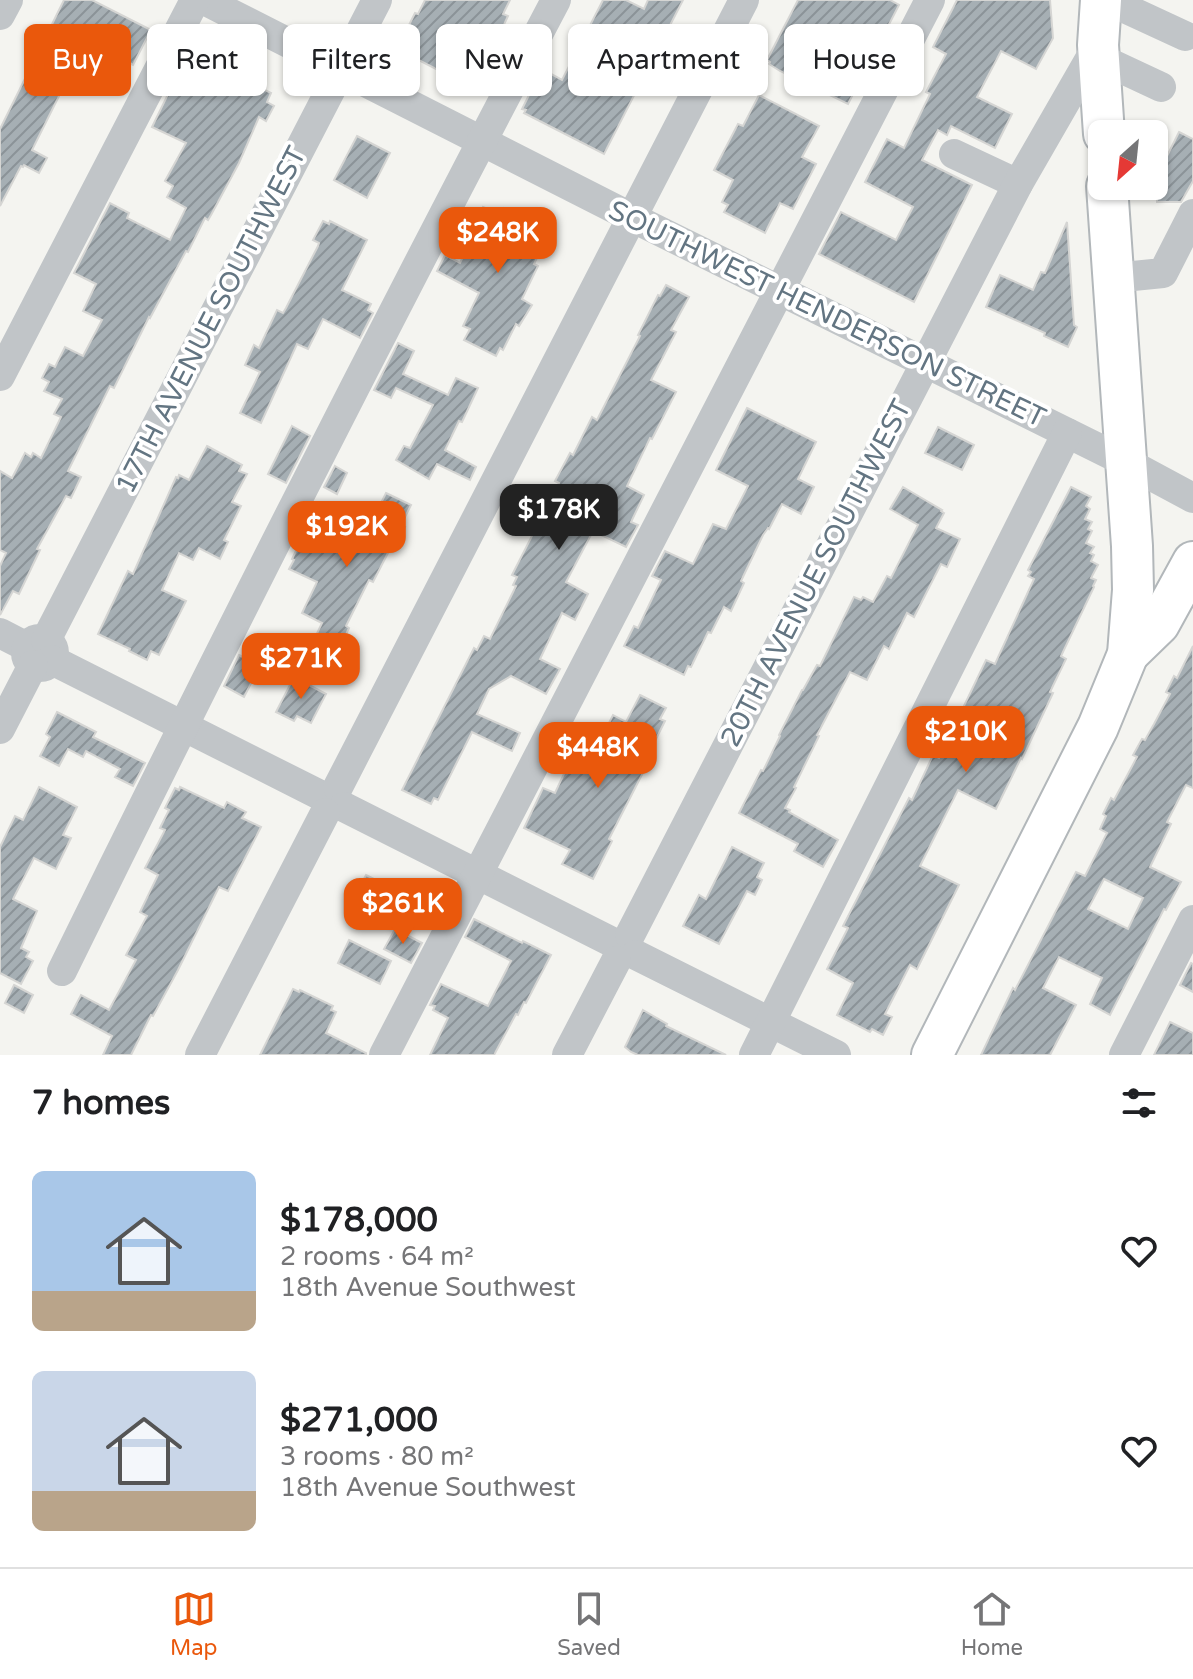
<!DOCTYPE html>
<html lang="en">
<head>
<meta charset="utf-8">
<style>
	:root { --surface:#fff; --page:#f6f6f6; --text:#202124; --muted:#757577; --line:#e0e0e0; --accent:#ea580c }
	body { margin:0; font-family:"Varela Round",sans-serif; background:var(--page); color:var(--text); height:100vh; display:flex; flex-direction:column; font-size:30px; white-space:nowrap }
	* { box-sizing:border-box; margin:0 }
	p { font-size:26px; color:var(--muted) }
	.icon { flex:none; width:44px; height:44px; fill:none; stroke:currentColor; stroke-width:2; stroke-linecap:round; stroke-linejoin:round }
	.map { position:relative; height:1055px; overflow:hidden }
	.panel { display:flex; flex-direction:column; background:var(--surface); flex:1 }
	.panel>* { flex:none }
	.hud { position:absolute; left:24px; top:24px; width:1146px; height:72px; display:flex; gap:16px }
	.needle { width:52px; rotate:207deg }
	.tools { position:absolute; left:1088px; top:120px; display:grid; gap:16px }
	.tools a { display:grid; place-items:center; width:80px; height:80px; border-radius:12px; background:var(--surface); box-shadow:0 2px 6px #0004; font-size:40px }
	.price { position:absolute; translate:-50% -68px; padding:0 18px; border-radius:16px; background:var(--accent); color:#fff; font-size:26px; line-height:52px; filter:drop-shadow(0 2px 4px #0008) }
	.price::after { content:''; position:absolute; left:50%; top:48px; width:24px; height:18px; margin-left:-12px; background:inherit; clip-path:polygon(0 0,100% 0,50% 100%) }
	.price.on { background:#222; color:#fff }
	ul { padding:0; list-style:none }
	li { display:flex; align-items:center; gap:24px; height:200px; padding:0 32px }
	li span { display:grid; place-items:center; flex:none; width:224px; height:160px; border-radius:12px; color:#555 }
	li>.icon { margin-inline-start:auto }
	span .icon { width:96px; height:96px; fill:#fffc; stroke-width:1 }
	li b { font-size:34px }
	h2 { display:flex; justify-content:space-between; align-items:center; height:96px; padding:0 32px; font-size:34px }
	.chip { padding:0 28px; border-radius:12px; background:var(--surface); box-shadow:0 2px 6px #0004; font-size:28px; line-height:72px }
	.chip.on { background:var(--accent); color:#fff }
	.menu { display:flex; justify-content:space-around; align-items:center; height:112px; border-top:2px solid var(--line); background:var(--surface); font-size:22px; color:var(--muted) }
	.menu a { display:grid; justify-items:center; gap:4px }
	.menu .on { color:var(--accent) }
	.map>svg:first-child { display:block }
	.building { fill:url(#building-hatch); stroke:#d5d5d3; stroke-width:2; fill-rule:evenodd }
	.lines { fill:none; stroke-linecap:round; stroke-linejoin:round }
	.major-casing { stroke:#b2b7ba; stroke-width:44 }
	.minor { stroke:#c1c5c8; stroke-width:30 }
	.major { stroke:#fff; stroke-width:40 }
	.labels { text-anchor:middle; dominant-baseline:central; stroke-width:8; stroke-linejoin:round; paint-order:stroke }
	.street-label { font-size:28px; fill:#637582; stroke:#fff }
</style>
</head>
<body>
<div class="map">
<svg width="1193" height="1055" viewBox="0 0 1193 1055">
	<defs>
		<pattern id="building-hatch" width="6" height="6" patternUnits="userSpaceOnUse" patternTransform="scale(2)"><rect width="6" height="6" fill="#a6afb4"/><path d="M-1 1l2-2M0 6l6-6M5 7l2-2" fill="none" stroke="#8b9398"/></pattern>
	</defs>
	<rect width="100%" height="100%" fill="#f4f4f0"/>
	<g class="building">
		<path d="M64,0H92L151,30L133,65L86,42L32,150L47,158L39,173L24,165L23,167L21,166L0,206V129Z"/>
		<path d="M425,0H510L503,14L508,16L500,33L506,36L496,56L499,57L481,92L397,49L415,13L418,14Z"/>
		<path d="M603,0H626L644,9L648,0H683L604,154L524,113L526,110L522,109L542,69L562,80Z"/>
		<path d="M798,0H890L899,5L848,104L780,71L769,64L770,62L767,60Z"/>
		<path d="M957,0H1050L1053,38L1036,69L1001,51L977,97L1012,114L995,148L951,126L947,135L938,130L922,160L972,185L914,302L819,254L841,212L896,240L913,207L865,182L887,139L904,148L930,94L926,92L946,54L933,47Z"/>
		<path d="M190,49L230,69L229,72L271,93L267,102L274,106L266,121L259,117L239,163L211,215L208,220L205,218L188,252L186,251L150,318L149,317L114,388L110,386L68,471L81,477L71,498L66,496L37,549L40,550L19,594L13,591L0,615V566L6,553L0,550V471L12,478L25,453L31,457L33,453L41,458L61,417L54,414L62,399L44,391L49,382L42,378L49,364L55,367L65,347L83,356L102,320L83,311L96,284L74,273L110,203L129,213L127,218L170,240L186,208L167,197L173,186L165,181L186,143L152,127Z"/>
		<path d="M759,95L819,126L802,157L816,164L793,209L780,203L765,233L724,212L728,205L722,202L733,180L714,170L738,124L743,126Z"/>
		<path d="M1179,132L1193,139V181L1181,202H1157L1156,178Z"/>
		<path d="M357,136L390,153L367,198L334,180Z"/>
		<path d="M483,207L501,215L504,208L550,231L534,264L538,266L522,299L532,305L519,326L516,324L503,350L500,348L496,356L464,340L470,329L463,326L479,293L437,271L445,255L460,263L479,224L476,222Z"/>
		<path d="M323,221L329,224L330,221L367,240L342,290L371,304L368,310L373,313L360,338L323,319L308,349L297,344L261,423L240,413L260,372L245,365L254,345L259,348L277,310L283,313L286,308L318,246L319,243L313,240Z"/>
		<path d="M1067,222L1074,325L1077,327L1068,347L1044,336L1045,333L986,307L1000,275L1033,290L1041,272L1045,273Z"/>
		<path d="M666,285L689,297L671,330L676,332L651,380L676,392L652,439L650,438L627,486L644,495L631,522L638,525L626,547L593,531L566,582L588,594L575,620L562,613L540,659L560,669L546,694L511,676L489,689L477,714L520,733L512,751L472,732L438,800L434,798L431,804L402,790L474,648L477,650L484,636L490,639L516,586L513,585L517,577L512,575L559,483L555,481L570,453L573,455L592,417L597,420L640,336L638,335L658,295L660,296Z"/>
		<path d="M398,343L414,351L403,374L448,395L456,378L478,388L462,422L459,421L445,450L476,467L470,480L437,464L429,479L396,460L404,446L410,448L433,405L396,388L391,398L374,390Z"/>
		<path d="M747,408L816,442L798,479L814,487L801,514L782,504L769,529L768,528L763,535L741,581L744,583L731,611L724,607L711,633L708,632L691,667L688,666L684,675L624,646L634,626L638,628L661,580L652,576L665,551L693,564L713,524L726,529L748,486L716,470Z"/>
		<path d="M292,426L310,436L286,483L268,474Z"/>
		<path d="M938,427L974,445L962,470L925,453Z"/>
		<path d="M207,446L242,465L239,471L247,474L232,502L241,506L224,540L228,542L220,559L199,548L193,560L179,553L162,590L186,601L159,655L151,651L147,660L129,651L130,649L98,634L128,571L133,574L176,477L178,478L179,475L189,480Z"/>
		<path d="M335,466L347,473L337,494L324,487Z"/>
		<path d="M903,487L942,510L941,511L944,513L936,528L960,539L947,567L941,564L914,617L907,613L889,649L884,646L867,680L850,672L817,735L819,736L794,787L796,788L785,808L790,810L789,812L838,840L823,867L794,851L798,844L739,813L761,770L763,771L780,736L779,735L802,690H803L817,665L820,666L854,597L861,600L863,597L873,602L887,576L891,578L918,525L890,509Z"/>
		<path d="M1071,487L1091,497L1086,506L1090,509L1085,519L1092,522L1088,529L1092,531L1086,543L1094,547L1090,553L1094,555L1091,561L1098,565L1091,578L1096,580L1093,586L1094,587L1061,656L1066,659L1050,692L1053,693L1022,759L1021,758L996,809L958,790L920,866L959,885L917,969L910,965L885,1014L892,1017L883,1035L872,1029L870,1032L837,1015L853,983L827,969L848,928L843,926L909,798L912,800L933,755L939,758L986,660L995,664L1034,579L1028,576L1031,572L1028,570Z"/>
		<path d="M386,493L411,505L401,525L405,527L394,550L390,549L373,582L369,580L346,626L349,628L336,656L312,644L322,623L302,613L317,582L289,569L294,560L292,559L304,534L332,547L336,539L340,542L342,538L347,541L362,511L374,517Z"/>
		<path d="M1193,646V788L1186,785L1167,822L1171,824L1150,867L1181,882L1166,910L1164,909L1110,1015L1090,1004L1102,978L1059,957L1043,988L1076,1005L1050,1055H981L1013,988L1015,990L1076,872L1085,876L1107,833L1100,829L1106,816L1103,814L1111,798L1114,800L1137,757L1133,755L1142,739L1145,740L1154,724L1170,694L1166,692L1174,676L1177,678ZM1104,879L1143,898L1128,929L1088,909Z"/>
		<path d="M239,655L260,666L244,697L224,686Z"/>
		<path d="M294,677L326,694L311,723L297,716L294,721L276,712Z"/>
		<path d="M640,695L666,708L660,719L665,721L648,755L651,757L609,839L612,841L593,879L562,864L570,850L524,828L543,788L555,793L569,763L585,770L613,715L626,722Z"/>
		<path d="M57,712L96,732L93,737L145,763L133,786L115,777L120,769L86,751L83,757L68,749L59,766L40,756L50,737L46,734Z"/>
		<path d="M39,787L77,807L63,835L71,838L56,869L34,858L13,899L37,911L21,948L29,952L26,957L33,961L21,984L0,973V847L15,816L23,820Z"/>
		<path d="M180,787L224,808L227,802L246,812L242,818L261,827L228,891L219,887L178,970L153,1016L151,1015L131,1055H103L112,1036L71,1014L81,995L109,1010L136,960L126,955L147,916L140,912L158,875L145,868L165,830L160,828L169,810L165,808L175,788L179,790Z"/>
		<path d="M732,847L764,863L757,877L762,880L755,895L747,891L719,944L683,926L699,895L706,899Z"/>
		<path d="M366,875L403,894L389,922L351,903Z"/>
		<path d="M474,919L522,943L523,941L551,955L526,1003L524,1002L518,1015L516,1014L494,1055H430L448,1018L433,1010L435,1006L430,1005L441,984L488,1006L511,961L465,937Z"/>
		<path d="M395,929L422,943L411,963L384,949Z"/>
		<path d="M349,940L391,961L380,984L338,963Z"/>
		<path d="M1191,963L1193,964V992L1180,985Z"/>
		<path d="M14,985L33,995L24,1013L5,1003Z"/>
		<path d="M293,989L299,992L300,990L333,1006L331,1010L336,1012L326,1033L366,1053V1055H260Z"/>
		<path d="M643,1010L667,1024L666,1026L726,1055H638L631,1052L625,1047Z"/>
		<path d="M1170,1022L1193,1033V1055H1154Z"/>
	</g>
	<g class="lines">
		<g class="major-casing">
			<g id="major">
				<path d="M1101,0L1098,45L1104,134"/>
				<path d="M1128,654L1159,624L1193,562"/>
				<path d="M932,1055L1098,727L1128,654L1133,590L1132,546L1107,186"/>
			</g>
		</g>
		<g class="minor">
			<path d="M204,0L631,217L1126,462L1193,498"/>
			<path d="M1107,0L1185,36"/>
			<path d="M0,15L8,0"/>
			<path d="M1099,58L1161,87"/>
			<path d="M954,154L1018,184"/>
			<path d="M1113,278L1163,273L1193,214"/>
			<path d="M0,376L195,0"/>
			<path d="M0,633L27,647"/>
			<circle cx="40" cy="653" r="14"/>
			<path d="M46,640L377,0"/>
			<path d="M52,660L318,794"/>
			<path d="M0,729L33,665"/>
			<path d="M338,787L744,0"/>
			<path d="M344,807L610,941"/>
			<path d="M630,935L1018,184L1098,45"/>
			<path d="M636,955L836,1055"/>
			<path d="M62,971C222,645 387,321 556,0"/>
			<path d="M200,1055L325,813"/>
			<path d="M384,1055L930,0"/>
			<path d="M567,1055L616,961"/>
			<path d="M754,1055L1067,433"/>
			<path d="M1124,1055L1193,920"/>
		</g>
		<use href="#major" class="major"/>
	</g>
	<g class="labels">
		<g class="street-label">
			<text transform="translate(827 314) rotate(26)">SOUTHWEST HENDERSON STREET</text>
			<text transform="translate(211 320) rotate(-63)">17TH AVENUE SOUTHWEST</text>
			<text transform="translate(816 573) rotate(-63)">20TH AVENUE SOUTHWEST</text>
		</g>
	</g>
</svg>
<div class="tools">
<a><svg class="needle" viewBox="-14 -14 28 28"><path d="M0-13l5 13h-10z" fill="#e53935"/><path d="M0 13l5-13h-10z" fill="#757577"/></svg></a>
</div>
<b class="price" style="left:498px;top:275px">$248K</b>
<b class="price on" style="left:559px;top:552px">$178K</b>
<b class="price" style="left:347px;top:569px">$192K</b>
<b class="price" style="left:301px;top:701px">$271K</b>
<b class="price" style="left:966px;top:774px">$210K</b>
<b class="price" style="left:598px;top:790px">$448K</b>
<b class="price" style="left:403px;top:946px">$261K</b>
<div class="hud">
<a class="chip on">Buy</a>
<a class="chip">Rent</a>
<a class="chip">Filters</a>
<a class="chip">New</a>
<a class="chip">Apartment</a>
<a class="chip">House</a>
</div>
</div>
<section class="panel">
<h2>7 homes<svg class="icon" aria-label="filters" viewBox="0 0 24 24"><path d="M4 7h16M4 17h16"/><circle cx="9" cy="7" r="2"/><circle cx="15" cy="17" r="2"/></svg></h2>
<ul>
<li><span style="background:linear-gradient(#a9c7e8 75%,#b9a48a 0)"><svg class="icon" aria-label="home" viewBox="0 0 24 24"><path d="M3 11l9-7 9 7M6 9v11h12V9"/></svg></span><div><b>$178,000</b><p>2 rooms · 64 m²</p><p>18th Avenue Southwest</p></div><svg class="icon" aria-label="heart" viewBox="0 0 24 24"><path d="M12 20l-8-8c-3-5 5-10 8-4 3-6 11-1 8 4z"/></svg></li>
<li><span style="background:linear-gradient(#c9d6e8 75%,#b9a48a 0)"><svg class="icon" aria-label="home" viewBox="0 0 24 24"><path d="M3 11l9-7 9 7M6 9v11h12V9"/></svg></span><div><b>$271,000</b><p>3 rooms · 80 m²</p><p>18th Avenue Southwest</p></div><svg class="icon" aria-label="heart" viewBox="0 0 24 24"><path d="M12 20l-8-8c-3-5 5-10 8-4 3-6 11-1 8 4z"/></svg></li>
</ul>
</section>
<nav class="menu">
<a class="on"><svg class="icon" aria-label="map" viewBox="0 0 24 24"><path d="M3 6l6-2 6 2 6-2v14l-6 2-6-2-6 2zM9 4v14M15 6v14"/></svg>Map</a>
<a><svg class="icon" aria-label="saved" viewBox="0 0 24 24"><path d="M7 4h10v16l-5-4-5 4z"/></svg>Saved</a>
<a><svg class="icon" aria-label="home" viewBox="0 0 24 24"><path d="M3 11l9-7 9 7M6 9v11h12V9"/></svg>Home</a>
</nav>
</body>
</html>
